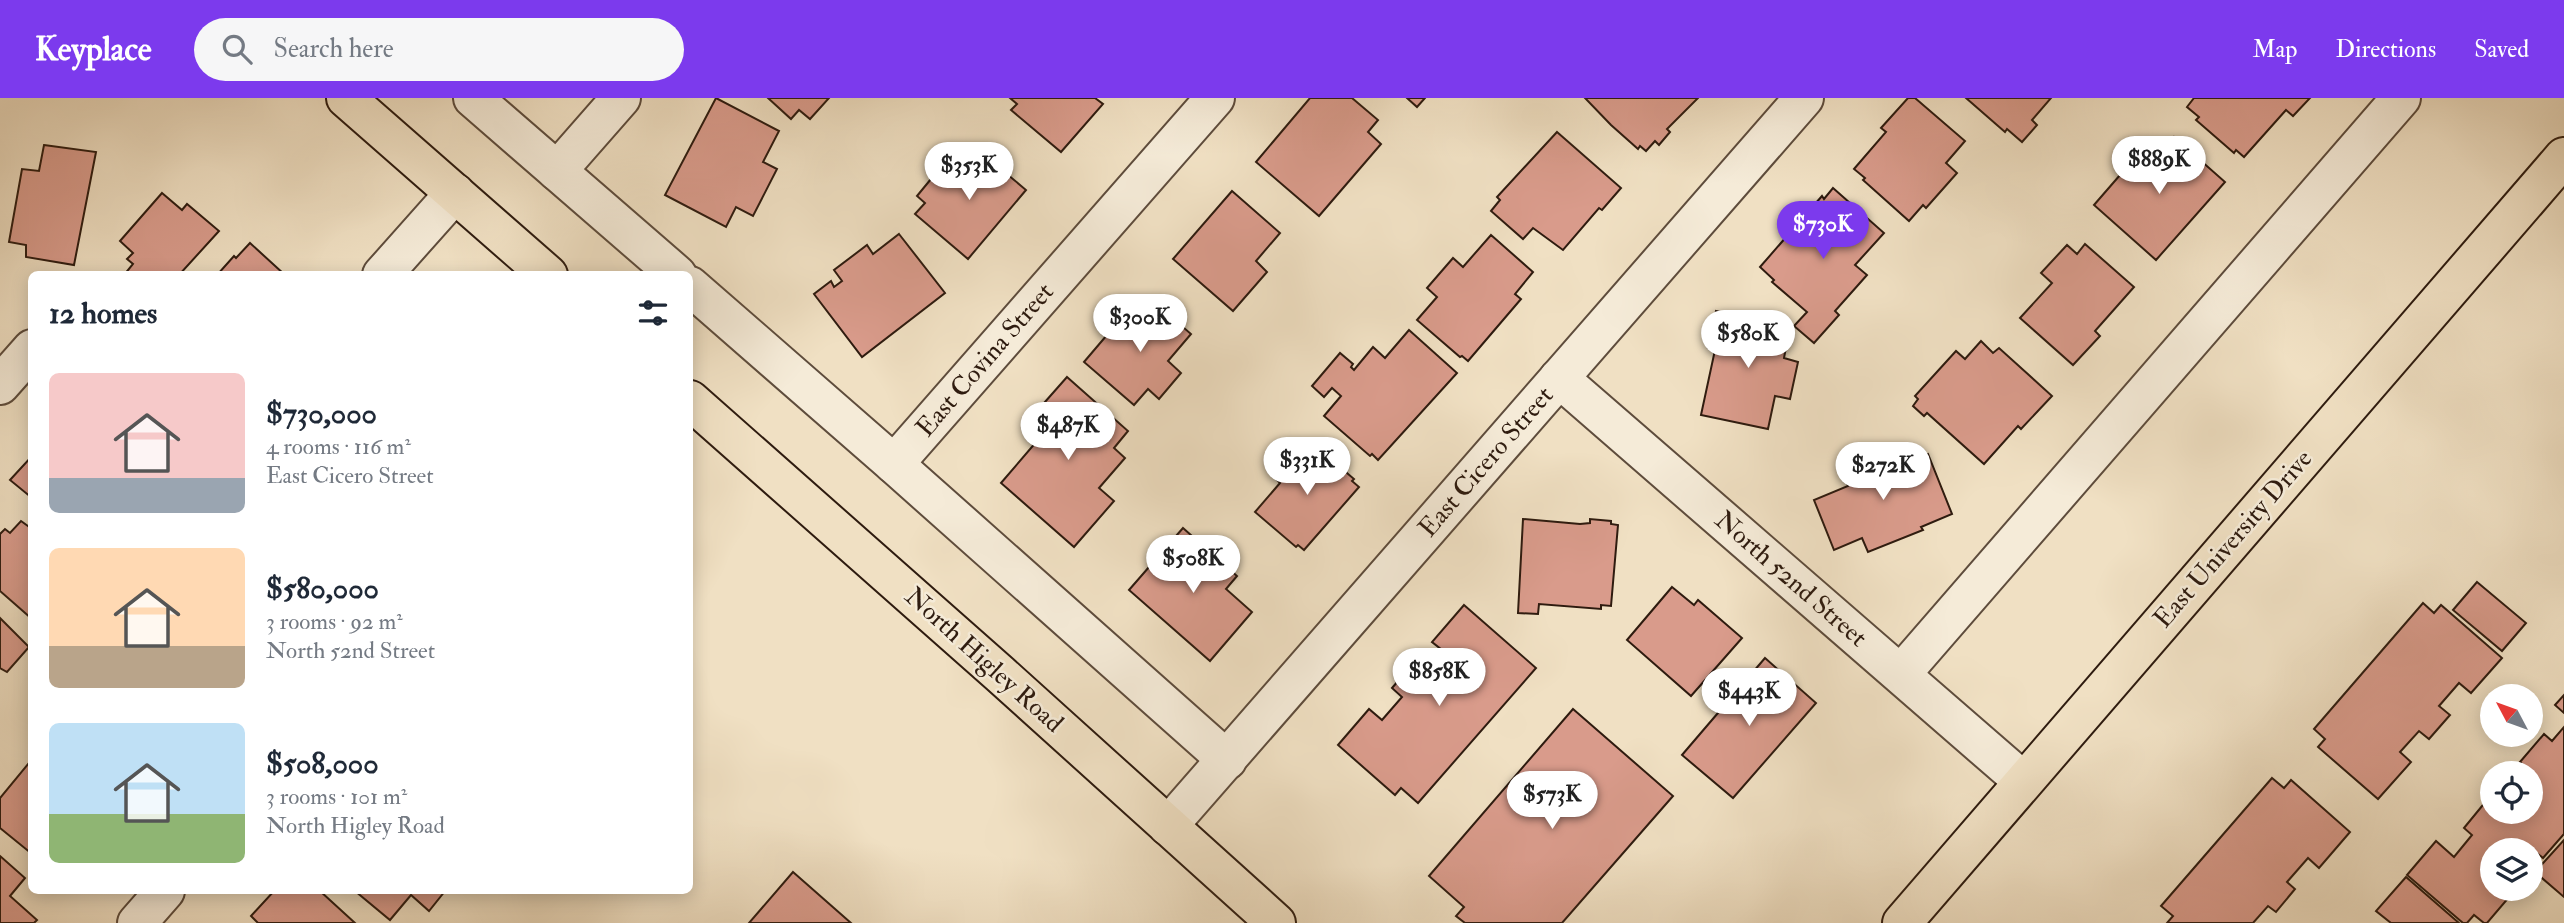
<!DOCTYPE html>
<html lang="en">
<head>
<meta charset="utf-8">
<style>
	:root { --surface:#fff; --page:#f6f6f7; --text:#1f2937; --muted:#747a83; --accent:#7c3aed }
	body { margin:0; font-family:"IM FELL Double Pica",serif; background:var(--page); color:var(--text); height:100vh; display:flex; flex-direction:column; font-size:26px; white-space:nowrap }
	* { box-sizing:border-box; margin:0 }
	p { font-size:23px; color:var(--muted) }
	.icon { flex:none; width:38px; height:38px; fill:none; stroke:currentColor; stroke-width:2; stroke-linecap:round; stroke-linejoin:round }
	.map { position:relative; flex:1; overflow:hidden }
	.side { position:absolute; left:28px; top:173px; width:665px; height:623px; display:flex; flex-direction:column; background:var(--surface); border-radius:10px; box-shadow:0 4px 18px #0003 }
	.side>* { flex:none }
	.needle { width:46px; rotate:311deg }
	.buttons { position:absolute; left:2480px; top:586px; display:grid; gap:14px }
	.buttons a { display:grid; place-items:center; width:63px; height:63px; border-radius:50%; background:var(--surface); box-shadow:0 4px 18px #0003; font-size:35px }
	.price { position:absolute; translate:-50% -60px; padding:0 16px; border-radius:24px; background:#fff; color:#222; font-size:23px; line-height:46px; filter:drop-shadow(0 2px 4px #0008) }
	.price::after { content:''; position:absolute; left:50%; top:42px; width:21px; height:16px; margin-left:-10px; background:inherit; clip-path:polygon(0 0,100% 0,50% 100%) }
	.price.current { background:var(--accent); color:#fff }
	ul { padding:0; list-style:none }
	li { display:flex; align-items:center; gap:21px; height:175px; padding:0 21px }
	li span { display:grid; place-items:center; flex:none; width:196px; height:140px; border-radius:10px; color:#555 }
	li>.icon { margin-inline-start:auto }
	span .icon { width:84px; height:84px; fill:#fffc; stroke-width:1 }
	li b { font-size:30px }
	h2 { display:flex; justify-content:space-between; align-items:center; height:84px; padding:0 21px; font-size:30px }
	header { display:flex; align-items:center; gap:42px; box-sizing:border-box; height:98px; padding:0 35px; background:var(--accent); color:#fff }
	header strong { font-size:33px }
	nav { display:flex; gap:38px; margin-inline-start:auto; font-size:24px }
	.search { width:490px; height:63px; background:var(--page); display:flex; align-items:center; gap:18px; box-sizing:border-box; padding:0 24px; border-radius:38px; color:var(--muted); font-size:26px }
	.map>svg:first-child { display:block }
	.building { fill:#d99b8b; stroke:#2e1b0f; stroke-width:2 }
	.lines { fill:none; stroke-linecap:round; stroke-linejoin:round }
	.minor-casing { stroke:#5e4c3c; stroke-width:42 }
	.major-casing { stroke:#2e1b0f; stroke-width:42 }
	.minor { stroke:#f5ebd8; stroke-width:38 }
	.major { stroke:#f0e0c3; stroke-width:38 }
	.labels { text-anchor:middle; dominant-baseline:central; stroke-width:5; stroke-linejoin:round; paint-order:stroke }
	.street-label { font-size:26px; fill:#2e1b0f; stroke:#f5ebd8 }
</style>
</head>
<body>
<header>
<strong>Keyplace</strong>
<div class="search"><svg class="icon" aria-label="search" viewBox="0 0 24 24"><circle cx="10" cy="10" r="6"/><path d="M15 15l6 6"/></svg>Search here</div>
<nav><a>Map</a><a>Directions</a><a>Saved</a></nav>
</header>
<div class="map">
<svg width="2564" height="825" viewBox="0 0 2564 825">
	<rect width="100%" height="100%" fill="#f0e0c3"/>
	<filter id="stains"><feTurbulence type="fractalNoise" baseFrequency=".00286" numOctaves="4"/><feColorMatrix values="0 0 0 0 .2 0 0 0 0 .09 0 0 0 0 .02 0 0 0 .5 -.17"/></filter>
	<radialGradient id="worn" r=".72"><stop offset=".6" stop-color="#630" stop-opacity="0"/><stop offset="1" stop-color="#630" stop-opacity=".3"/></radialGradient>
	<g class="building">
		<path d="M716,0L779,33L763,64L777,71L753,118L736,109L726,129L665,97Z"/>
		<path d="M768,0H829L810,21L799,12L791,21Z"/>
		<path d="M1010,0H1095L1103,6L1061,54L1011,12L1017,6Z"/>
		<path d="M1310,0H1352L1378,22L1368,34L1381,46L1319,118L1256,64Z"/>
		<path d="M1407,0H1425L1417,9Z"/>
		<path d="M1585,0H1698L1667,31L1670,34L1659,47L1655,43L1646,53L1640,48L1638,51L1611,27Z"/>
		<path d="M1908,0H1915L1965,43L1946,65L1957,75L1926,110L1923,107L1909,123L1863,82L1865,80L1854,71L1886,34L1881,30Z"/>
		<path d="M1966,0H2051L2032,22L2037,27L2022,44L2007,31L2005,34Z"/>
		<path d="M2194,0H2310L2293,18L2286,12L2244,59L2236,52L2234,55L2196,22L2199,19L2187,9Z"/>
		<path d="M1557,34L1621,90L1602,112L1599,110L1563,152L1533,130L1523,141L1491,113L1500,102L1497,99Z"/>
		<path d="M2174,39L2225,84L2156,162L2094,107L2140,54L2147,60L2152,54L2157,58Z"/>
		<path d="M44,47L96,54L74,167L26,159V147L9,144L22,71L39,73Z"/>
		<path d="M977,51L1026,92L968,161L915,116L925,105L917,98L940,70L953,80Z"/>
		<path d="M1833,90L1884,135L1855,167L1867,177L1835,213L1839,217L1814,245L1794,228L1807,214L1772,184L1774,182L1760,169L1822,98L1824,101Z"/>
		<path d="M1232,93L1280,135L1256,163L1267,174L1233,213L1173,161Z"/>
		<path d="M162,95L182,112L187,106L219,133L179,177H124L133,166L127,161L133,155L120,143Z"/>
		<path d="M899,136L945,195L862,259L814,196L831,183L834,189L842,183L834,172L867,147L873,156Z"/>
		<path d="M1491,137L1533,174L1515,196L1521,201L1468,263L1462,258L1460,259L1417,222L1437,199L1427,190L1453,160L1463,169Z"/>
		<path d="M250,145L285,177H217L234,158L236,160Z"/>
		<path d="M2085,146L2134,189L2095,233L2100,238L2073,267L2020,220L2052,185L2041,175L2067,147L2077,156Z"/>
		<path d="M1152,202L1191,236L1168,263L1181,275L1159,301L1148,291L1134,307L1084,264L1124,217L1133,225Z"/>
		<path d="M1716,213L1790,228L1784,260L1798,264L1790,301L1775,298L1768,331L1701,317L1715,252L1708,250Z"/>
		<path d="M1409,232L1457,275L1378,362L1372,356L1370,358L1324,318L1341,298L1332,290L1324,299L1312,288L1340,255L1353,266L1351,269L1354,272L1373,249L1385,260Z"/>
		<path d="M1981,243L1993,255L1999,250L2052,298L2021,331L2018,328L1984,366L1927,315L1924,318L1913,308L1918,301L1915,298L1956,253L1965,261Z"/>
		<path d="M1067,279L1128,333L1114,350L1125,360L1099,390L1114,403L1074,449L1001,385L1037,343L1022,330Z"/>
		<path d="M1313,346L1354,381L1352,383L1359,389L1304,452L1298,447L1296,449L1255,414L1280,385L1277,382L1304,352L1306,354Z"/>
		<path d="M1893,352L1899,368L1928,356L1952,416L1921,429L1923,432L1868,454L1862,440L1834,452L1814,402L1848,388L1843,373Z"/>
		<path d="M32,358V400L10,382Z"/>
		<path d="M1523,421L1580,426L1590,425V421L1611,423V426L1618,427L1611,508L1601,507V511L1539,506L1538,516L1518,515Z"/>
		<path d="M21,423L32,431V521L0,493V436L5,431L10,435Z"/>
		<path d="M1183,430L1237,478L1226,491L1252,514L1210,563L1129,492Z"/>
		<path d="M2477,484L2526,525L2502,553L2453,512Z"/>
		<path d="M1672,489L1694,507L1698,502L1742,540L1691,598L1627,542Z"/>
		<path d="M2423,505L2434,515L2441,507L2502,560L2471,595L2459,585L2439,608L2450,617L2429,641L2419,633L2400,654L2411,664L2378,701L2318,649L2325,641L2314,631Z"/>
		<path d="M1464,507L1536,570L1418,705L1401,690L1395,697L1338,647L1369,611L1382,622L1402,599L1392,590L1413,566L1423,575L1442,552L1432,544Z"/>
		<path d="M0,520L29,549L7,574L0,570Z"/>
		<path d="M1765,560L1816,605L1733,700L1682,657Z"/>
		<path d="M2564,597V615L2555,607Z"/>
		<path d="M1573,611L1673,698L1562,825H1465L1456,818L1464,809L1429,778Z"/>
		<path d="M2564,629V736L2543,760L2532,751L2530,754L2492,752V791H2516L2487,825H2484L2474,817L2467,825H2463L2407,777L2436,743L2454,759L2472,737L2464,730L2487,702L2492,706V714H2530V676H2525L2529,672L2520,664L2544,636L2552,643Z"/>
		<path d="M28,666L32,669V756L0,730V700Z"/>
		<path d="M2272,680L2284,690L2291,682L2350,734L2319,770L2308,760L2287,784L2295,791L2276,814L2268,808L2253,825H2167L2173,818L2161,808Z"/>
		<path d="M2564,742V799L2535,774Z"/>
		<path d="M0,758L25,780L10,798L37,822L34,825H0Z"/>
		<path d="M793,774L851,825H749Z"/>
		<path d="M2406,779L2459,825H2391L2376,813Z"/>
		<path d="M274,793H320L355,825H258L251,818Z"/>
		<path d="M355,793H445L429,813L411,797L390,822Z"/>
	</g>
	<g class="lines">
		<g class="minor-casing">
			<g id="minor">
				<path d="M473,0L677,177"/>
				<path d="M557,73L621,0"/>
				<path d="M382,177L455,95"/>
				<path d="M690,188L894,366L1227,662"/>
				<path d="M1559,280L2023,683"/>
				<path d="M0,287L32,251"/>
				<path d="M894,366L1215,0"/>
				<path d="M1901,576L2401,0"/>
				<path d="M1168,728L1804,0"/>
				<path d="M137,825L165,793"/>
			</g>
		</g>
		<g class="major-casing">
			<g id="major">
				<path d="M346,0L548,177"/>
				<path d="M690,302L1000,576L1276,825"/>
				<path d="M1902,825L2564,59"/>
			</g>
		</g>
		<use href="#minor" class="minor"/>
		<use href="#major" class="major"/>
	</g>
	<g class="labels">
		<g class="street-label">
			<text transform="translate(985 262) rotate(-49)">East Covina Street</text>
			<text transform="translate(1486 364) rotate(-49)">East Cicero Street</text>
			<text transform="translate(2233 441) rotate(-49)">East University Drive</text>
			<text transform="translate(1791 481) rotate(41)">North 52nd Street</text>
			<text transform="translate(984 562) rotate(42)">North Higley Road</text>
		</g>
	</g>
	<rect width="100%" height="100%" filter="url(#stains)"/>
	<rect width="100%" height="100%" fill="url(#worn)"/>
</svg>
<div class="buttons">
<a><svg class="needle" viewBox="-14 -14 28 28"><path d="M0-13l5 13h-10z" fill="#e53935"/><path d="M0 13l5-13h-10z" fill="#747a83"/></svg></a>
<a><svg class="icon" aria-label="locate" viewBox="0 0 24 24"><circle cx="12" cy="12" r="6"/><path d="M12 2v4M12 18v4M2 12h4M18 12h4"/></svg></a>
<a><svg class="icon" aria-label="layers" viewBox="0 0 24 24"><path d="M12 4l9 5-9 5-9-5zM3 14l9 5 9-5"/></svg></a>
</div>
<b class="price" style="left:2159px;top:98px">$889K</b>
<b class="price" style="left:969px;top:104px">$353K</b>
<b class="price current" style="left:1823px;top:163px">$730K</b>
<b class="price" style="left:1140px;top:256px">$300K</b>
<b class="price" style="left:1748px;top:272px">$580K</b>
<b class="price" style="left:1068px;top:364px">$487K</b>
<b class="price" style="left:1307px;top:399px">$331K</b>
<b class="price" style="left:1883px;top:404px">$272K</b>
<b class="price" style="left:1193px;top:497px">$508K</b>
<b class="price" style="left:1439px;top:610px">$858K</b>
<b class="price" style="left:1749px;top:630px">$443K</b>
<b class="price" style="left:1552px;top:733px">$573K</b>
<section class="side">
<h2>12 homes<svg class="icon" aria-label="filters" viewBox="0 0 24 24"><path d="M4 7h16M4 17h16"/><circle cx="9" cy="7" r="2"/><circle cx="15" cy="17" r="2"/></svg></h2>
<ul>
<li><span style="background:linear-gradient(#f6c9c9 75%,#9aa5b1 0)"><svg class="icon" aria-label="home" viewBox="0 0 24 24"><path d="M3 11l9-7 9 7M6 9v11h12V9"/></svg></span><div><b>$730,000</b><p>4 rooms · 116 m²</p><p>East Cicero Street</p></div></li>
<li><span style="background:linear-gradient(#ffd9b3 70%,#b9a48a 0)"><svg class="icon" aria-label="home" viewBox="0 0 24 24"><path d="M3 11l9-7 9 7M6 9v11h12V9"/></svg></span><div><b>$580,000</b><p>3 rooms · 92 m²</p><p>North 52nd Street</p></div></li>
<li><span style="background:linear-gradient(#bfe0f5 65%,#8fb573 0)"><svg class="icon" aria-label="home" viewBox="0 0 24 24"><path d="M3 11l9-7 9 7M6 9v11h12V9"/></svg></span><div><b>$508,000</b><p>3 rooms · 101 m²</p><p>North Higley Road</p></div></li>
</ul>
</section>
</div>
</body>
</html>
